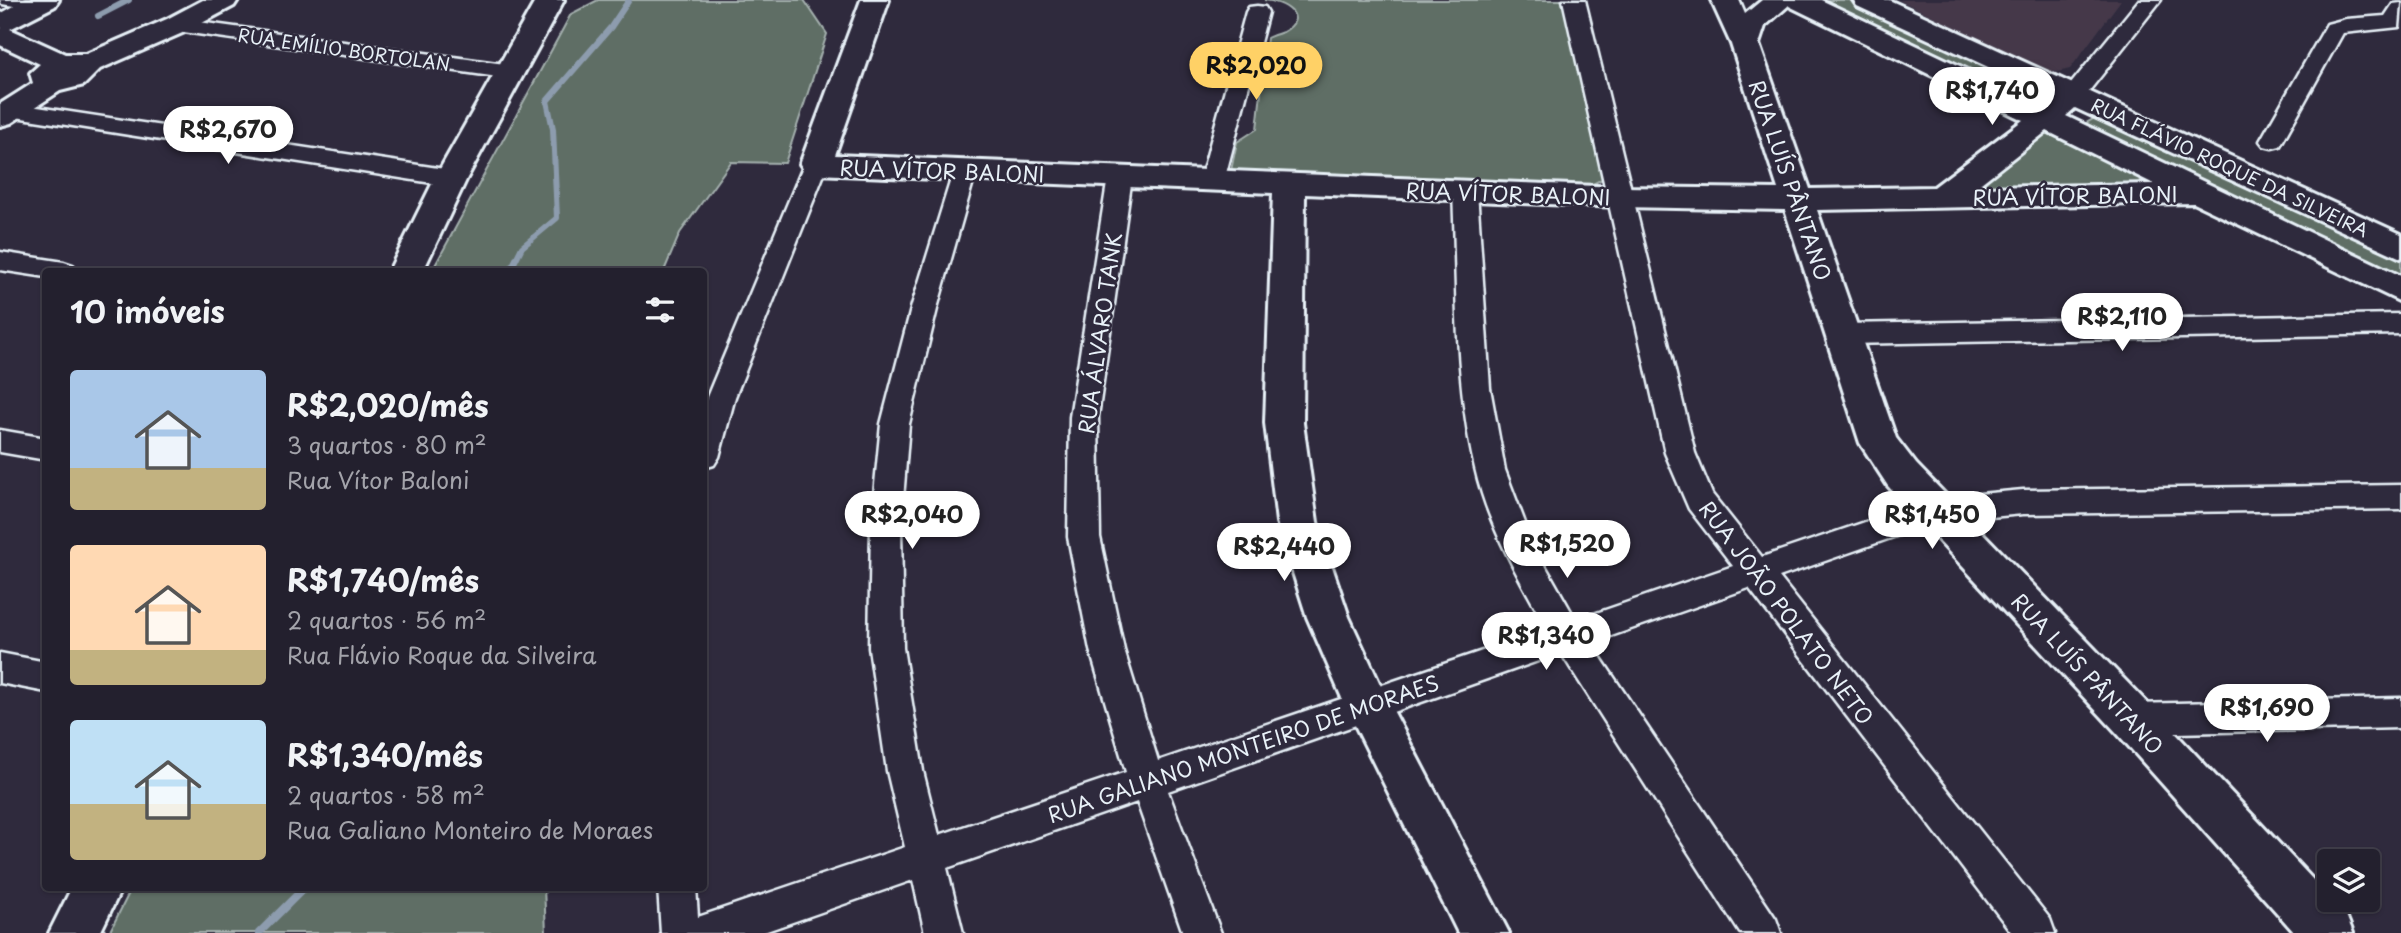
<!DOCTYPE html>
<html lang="pt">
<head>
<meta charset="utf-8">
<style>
	:root { --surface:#23202e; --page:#2f2d3a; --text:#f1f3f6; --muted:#a3a3aa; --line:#403e4a; --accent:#ffd166 }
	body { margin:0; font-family:"Playpen Sans",sans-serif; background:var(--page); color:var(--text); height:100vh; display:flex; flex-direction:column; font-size:26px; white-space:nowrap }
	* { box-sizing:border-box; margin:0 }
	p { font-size:23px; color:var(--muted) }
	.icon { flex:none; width:38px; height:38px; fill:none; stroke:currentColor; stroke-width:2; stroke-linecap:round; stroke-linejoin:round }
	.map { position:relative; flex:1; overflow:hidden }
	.drawer { position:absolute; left:42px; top:268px; width:665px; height:623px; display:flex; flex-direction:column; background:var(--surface); border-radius:7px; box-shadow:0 2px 5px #0004,0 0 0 2px var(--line) }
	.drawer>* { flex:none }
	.fabs { position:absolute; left:2317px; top:849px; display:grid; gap:14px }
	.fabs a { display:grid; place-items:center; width:63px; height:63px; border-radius:7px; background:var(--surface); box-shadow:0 2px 5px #0004,0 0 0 2px var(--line); font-size:35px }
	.price { position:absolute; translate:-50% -60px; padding:0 16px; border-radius:24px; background:#fff; color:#222; font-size:23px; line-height:46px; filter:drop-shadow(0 2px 4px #0008) }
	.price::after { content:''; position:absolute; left:50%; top:42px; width:21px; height:16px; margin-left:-10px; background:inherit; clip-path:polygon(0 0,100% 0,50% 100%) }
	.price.active { background:var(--accent); color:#111 }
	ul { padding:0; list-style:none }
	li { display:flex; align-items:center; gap:21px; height:175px; padding:0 28px }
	li span { display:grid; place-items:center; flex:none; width:196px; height:140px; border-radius:7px; color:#555 }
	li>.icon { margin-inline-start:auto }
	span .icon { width:84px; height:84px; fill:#fffc; stroke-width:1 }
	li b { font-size:30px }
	h2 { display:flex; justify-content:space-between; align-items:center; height:84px; padding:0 28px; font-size:30px }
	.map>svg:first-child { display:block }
	.built { fill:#44394a }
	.green { fill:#5f6e65; stroke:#a4b0ae; stroke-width:2 }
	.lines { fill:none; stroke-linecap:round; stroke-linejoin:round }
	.stream-far1 { stroke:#8d9cae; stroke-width:6 }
	.stream { stroke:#8d9cae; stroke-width:8 }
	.street-casing { stroke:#e8f1f8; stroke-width:5 }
	.secondary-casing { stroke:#e8f1f8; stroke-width:6 }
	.street { fill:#2f2a3d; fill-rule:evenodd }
	.secondary { fill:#2f2a3d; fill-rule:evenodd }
	.labels { text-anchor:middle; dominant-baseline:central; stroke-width:5; stroke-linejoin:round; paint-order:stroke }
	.far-street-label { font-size:18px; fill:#e8f1f8; stroke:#2f2a3d }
	.street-label { font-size:21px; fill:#e8f1f8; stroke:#2f2a3d }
</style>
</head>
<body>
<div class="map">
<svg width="2401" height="933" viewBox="0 0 2401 933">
	<rect width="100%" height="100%" fill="#2f2a3d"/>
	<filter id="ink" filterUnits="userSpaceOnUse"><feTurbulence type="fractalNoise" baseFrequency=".0143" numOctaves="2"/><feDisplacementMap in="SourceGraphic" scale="14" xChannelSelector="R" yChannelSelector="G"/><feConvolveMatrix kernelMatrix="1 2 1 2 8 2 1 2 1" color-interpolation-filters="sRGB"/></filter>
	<g filter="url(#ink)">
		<path class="built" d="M1899,0H2121L2070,69L2057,72L2044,70Z"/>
		<g class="green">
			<path d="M598,0H804L827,34L785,163L731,162L680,233L664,271H432L571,14Z"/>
			<path d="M1264,0H1565L1608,176L1591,185L1230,175L1237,142L1257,129L1267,38C1272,35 1278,34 1283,32C1311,17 1283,1 1264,0Z"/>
			<path d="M1813,0H1850L2035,85L2047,96L2044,100L2033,102Z"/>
			<path d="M2095,118L2106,120L2401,252V286L2079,127Z"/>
			<path d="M2051,129L2176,188L1969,191Z"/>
			<path d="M132,887H544L546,933H109Z"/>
		</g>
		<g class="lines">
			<g class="stream-far1">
				<path d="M98,16L129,0"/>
				<path d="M510,271L522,247L557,218L553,129L547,101L611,27L629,0"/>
			</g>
			<path class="stream" d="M259,933L305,887"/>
			<g class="street-casing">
				<g id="street">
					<path d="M0,0H45L48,4L44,8L37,10L2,4Z"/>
					<path d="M1563,0H1585L1695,453L1712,494L1762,557L1936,498L2023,490L2401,485V509L2023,514L1937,522L1779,577L2050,919L2055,933H2012L1749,588L1591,643L1776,919L1781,933H1740L1561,653L1168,791L1221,933H1183L1137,802L947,868L963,933H925L913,880L761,933H661L658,887H696L698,917L905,847L887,771L869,648L871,525L881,424L912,305L955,166L964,163L973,166L976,171L938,305L909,424L901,525L903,648L923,771L939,835L1126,772L1090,650L1068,537L1070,417L1108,177L1111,172L1120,169L1129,172L1132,177L1098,417L1100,537L1124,650L1158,761L1547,629C1519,578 1488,526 1475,468C1454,378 1457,283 1453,191L1456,185L1465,183L1474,185L1477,191L1490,388L1505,470L1533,544L1576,620L1733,566L1689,509L1665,453Z"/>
					<path d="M2139,0H2161L2082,100H2066L2063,95L2066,90Z"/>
					<path d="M2401,3L2399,27L2343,33L2280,146L2272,148L2264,146L2260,141L2327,24L2346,19L2385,16L2393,4Z"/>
					<path d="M1257,6L1265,7L1268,12L1224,181L1221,187L1212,189L1203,187L1200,181L1246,12L1249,7Z"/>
					<path d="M177,19L512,65L520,67L523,72L520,77L512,79L169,30L166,25L169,20Z"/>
					<path d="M11,103L451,170L460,172L463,178L460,184L451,186L3,115L0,109L3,105Z"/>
					<path d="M816,156L825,159L828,164L735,397L719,457L714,465L704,468V408L707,397L804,164L807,159Z"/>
					<path d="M0,252L64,262L73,265L77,271H46V277L0,270Z"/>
					<path d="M2401,314V334L1843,344L1833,341L1829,334L1833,327L1843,324Z"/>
					<path d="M0,430L46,438V460L0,452Z"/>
					<path d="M0,653L46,662V692L0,683Z"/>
					<path d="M2401,698V728L2133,734L2121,730L2116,719L2121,708L2133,704Z"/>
				</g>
			</g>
			<g class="secondary-casing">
				<g id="secondary">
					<path d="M25,0H59L55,6L10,29L65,54H86L167,19L203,0H238L234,6L187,31L100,69L84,85L60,91L11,123L0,126V104L33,83L30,73L40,64L0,45V29L2,28L0,27V14Z"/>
					<path d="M536,0H564L467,178L423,271H389L435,178Z"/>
					<path d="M861,0H889L835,155L1621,187L1778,189L1731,44L1711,0H1739L1745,14L1762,0H1821L2042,105L2053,97L1857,6L1853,0H1889L2401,234V258L2075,108L2066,116L2401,276V302L2194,203L1817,210L1896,438L1916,464L2149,705L2346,915L2353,933H2295L2117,733L1888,486L1860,443L1785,210L1621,207L1305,194L1303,423L1317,522L1349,617L1384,693L1509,933H1458L1345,705L1307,617L1277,522L1265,423L1273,193L816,174L805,171L800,164ZM1789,5V6L2023,120L1934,187L1810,189L1759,44L1765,26ZM2047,131L2154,184L1976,187Z"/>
					<path d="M72,887H122L100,933H49Z"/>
				</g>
			</g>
			<use href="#street" class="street"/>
			<use href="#secondary" class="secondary"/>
		</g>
	</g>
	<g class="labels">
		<g class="far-street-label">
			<text transform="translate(344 49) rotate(8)">RUA EMÍLIO BORTOLAN</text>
			<text transform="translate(2230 167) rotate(25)">RUA FLÁVIO ROQUE DA SILVEIRA</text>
		</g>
		<g class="street-label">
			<text transform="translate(942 170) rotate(2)">RUA VÍTOR BALONI</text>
			<text transform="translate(1791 180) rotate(71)">RUA LUÍS PÂNTANO</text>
			<text transform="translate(1508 193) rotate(2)">RUA VÍTOR BALONI</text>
			<text transform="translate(2075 195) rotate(-1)">RUA VÍTOR BALONI</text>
			<text transform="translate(1099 333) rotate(-82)">RUA ÁLVARO TANK</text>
			<text transform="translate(1787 612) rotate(53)">RUA JOÃO POLATO NETO</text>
			<text transform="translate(2088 673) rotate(47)">RUA LUÍS PÂNTANO</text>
			<text transform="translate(1243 748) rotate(-19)">RUA GALIANO MONTEIRO DE MORAES</text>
		</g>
	</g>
</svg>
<div class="fabs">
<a><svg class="icon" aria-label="layers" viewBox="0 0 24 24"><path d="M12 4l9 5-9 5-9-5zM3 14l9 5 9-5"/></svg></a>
</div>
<b class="price active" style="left:1256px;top:102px">R$2,020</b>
<b class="price" style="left:1992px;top:127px">R$1,740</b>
<b class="price" style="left:228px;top:166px">R$2,670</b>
<b class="price" style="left:2122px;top:353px">R$2,110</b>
<b class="price" style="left:912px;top:551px">R$2,040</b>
<b class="price" style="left:1932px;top:551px">R$1,450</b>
<b class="price" style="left:1567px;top:580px">R$1,520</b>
<b class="price" style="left:1284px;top:583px">R$2,440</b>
<b class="price" style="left:1546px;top:672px">R$1,340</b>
<b class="price" style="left:2267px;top:744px">R$1,690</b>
<section class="drawer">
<h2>10 imóveis<svg class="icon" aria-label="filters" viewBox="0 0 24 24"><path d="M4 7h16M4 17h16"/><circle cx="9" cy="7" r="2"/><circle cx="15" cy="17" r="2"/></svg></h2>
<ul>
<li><span style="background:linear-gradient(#a9c7e8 70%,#c2b280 0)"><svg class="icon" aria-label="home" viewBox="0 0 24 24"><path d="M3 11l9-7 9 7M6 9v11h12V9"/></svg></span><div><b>R$2,020/mês</b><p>3 quartos · 80 m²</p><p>Rua Vítor Baloni</p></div></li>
<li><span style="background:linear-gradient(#ffd9b3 75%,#c2b280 0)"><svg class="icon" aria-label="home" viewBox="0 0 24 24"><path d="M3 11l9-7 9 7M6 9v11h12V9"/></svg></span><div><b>R$1,740/mês</b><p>2 quartos · 56 m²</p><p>Rua Flávio Roque da Silveira</p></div></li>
<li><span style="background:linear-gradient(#bfe0f5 60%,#c2b280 0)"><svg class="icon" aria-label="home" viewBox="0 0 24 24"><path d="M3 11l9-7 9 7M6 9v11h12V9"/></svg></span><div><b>R$1,340/mês</b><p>2 quartos · 58 m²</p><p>Rua Galiano Monteiro de Moraes</p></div></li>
</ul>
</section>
</div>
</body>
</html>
